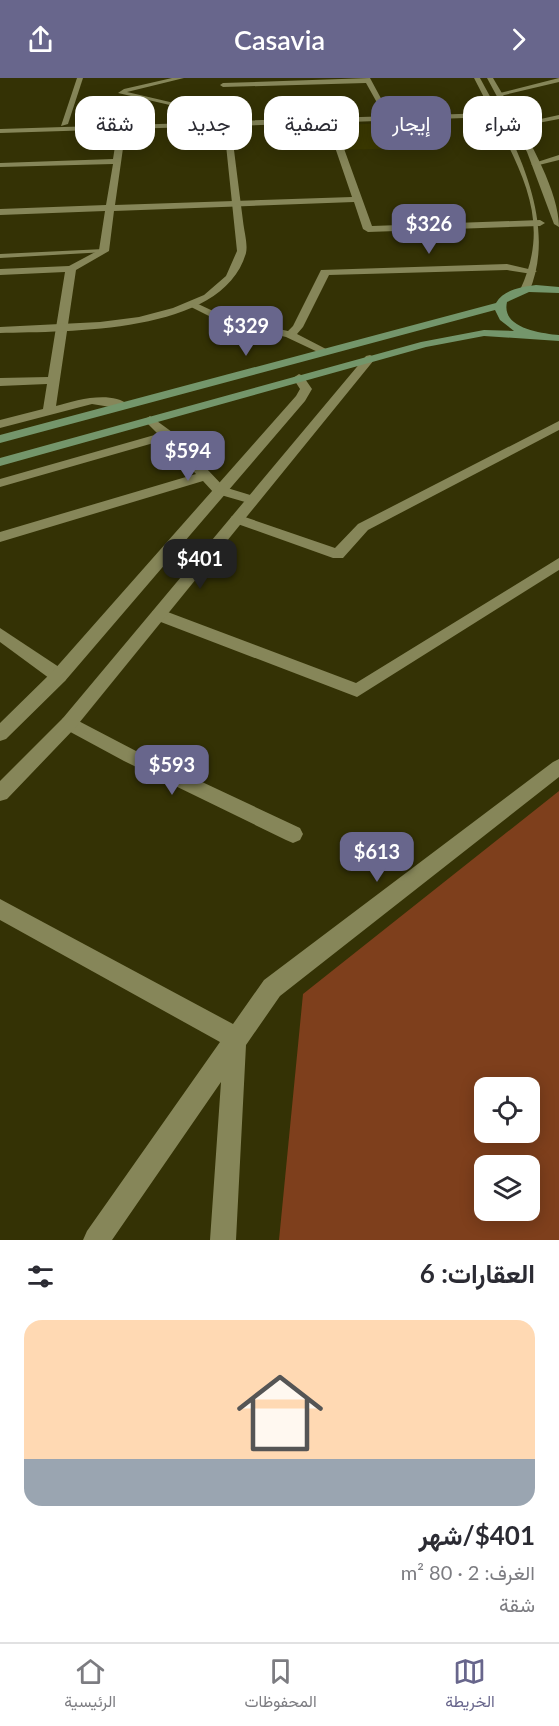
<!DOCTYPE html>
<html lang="ar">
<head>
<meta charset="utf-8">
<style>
	:root { --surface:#fff; --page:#f2f2f3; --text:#2b2b33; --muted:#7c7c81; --line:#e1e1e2; --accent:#68668c }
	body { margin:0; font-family:Lato,Vazirmatn,sans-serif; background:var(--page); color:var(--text); direction:rtl; height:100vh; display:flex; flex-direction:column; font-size:22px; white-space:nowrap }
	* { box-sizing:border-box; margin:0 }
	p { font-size:20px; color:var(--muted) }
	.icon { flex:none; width:33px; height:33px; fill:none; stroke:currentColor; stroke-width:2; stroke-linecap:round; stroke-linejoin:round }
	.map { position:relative; height:1162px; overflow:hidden; direction:ltr }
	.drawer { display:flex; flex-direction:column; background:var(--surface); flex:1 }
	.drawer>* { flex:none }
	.guide { position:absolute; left:18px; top:18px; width:524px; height:54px; direction:rtl; display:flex; gap:12px }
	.fabs { position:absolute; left:474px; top:999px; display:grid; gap:12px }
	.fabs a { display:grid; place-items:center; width:66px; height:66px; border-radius:12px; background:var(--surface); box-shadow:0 3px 15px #0003; font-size:30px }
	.price { position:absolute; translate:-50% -51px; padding:0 14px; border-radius:12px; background:var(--accent); color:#fff; font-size:20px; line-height:39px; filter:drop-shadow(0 2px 3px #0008) }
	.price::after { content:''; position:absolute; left:50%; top:36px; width:18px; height:14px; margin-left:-9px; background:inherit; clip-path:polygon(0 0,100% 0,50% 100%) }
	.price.selected { background:#222; color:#fff }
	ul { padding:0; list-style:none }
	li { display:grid; align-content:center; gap:12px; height:318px; padding:0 24px }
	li+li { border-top:2px solid var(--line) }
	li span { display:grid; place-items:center; height:186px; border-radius:18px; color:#555 }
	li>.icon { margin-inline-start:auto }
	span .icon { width:108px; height:108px; fill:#fffc; stroke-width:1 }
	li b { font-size:26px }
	h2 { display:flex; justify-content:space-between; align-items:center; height:72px; padding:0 24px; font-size:26px }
	.tag { padding:0 21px; border-radius:18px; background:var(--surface); box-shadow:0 3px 15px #0003; font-size:21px; line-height:54px }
	.tag.selected { background:var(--accent); color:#fff }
	header { display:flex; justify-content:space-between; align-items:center; height:78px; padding:0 24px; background:var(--accent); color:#fff; font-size:27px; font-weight:600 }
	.dock { display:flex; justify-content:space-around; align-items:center; height:84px; border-top:2px solid var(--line); background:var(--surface); font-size:16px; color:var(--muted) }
	.dock a { display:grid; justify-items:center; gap:3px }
	.dock .selected { color:var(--accent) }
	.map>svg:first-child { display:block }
	.built { fill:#3b3900 }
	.green { fill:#7e3f1c; fill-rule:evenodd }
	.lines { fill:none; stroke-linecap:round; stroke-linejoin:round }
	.service { fill:#868659; fill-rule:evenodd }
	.minor { fill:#868659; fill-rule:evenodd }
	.tertiary { fill:#868659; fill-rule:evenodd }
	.secondary { fill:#74966b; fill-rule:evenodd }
</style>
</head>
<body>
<header><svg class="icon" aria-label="forward" viewBox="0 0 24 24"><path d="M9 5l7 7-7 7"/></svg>Casavia<svg class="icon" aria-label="share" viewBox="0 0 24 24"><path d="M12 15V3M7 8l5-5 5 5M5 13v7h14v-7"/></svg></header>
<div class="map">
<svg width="559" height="1162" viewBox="0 0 559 1162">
	<rect width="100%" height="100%" fill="#343205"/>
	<path class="built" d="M423,44L436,69L343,72L335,47Z"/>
	<path class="green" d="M559,713V1162H279L303,916ZM484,1010H530V1054H484ZM484,1088H530V1132H484Z"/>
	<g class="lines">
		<path class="service" d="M104,171L106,172V174L0,180V176Z"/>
		<g class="minor">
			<path d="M77,0H83L68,46L61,48Z"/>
			<path d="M172,0H184L127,14L230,38L226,40L118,15L124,11Z"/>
			<path d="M370,0L391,39H385L366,5L223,9L220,7L223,5Z"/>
			<path d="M559,0V4L500,18L496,16Z"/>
			<path d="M559,37V41L517,49L513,47Z"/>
			<path d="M330,41L334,43L372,148L540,142L545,145L540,148L368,154L363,151L354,124L114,133L109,173L76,192L56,328C76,322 111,312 129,327L123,331L92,326L0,350V342L43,331L47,306L0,308V300L48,299L65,194L0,197V191L69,188L99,172L105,133L0,137V131L106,127L113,86L0,89V85L113,81L118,49L122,47L126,49L115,127L352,119L326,43Z"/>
			<path d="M559,77V82L535,88L531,86Z"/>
			<path d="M507,186L537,193L532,196L507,192L329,197L303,249L297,256L326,271V275L322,276L286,259L221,244L187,227L188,225H196L228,240L288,253L293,248L321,192Z"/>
			<path d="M150,338L172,354L224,409L257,419L259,422L257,425L252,426L214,415L203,403L0,464V454L196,396L164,362L0,409V401L158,356L144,342Z"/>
			<path d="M559,343V352L368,452L343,480H333L232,444L230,441L232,438H242L335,470L358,446Z"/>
			<path d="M559,480V492L357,619L153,541L151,537L153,533H165L356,605Z"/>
			<path d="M0,550L65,593L67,598L65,603L59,604L53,603L0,564Z"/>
			<path d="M69,638L136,673L300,750L303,756L300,762L293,765L286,762L124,683L63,650L60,645L63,640Z"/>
			<path d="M559,681V699L280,918L246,967L236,1162H210L221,1004L112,1162H83L87,1153L220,964L0,842V821L233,946L264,902L553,684Z"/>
		</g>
		<g class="tertiary">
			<path d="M474,0H480C514,62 559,144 529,214L520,212C551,146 524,99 494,39L231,48C235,80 239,112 243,143C244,153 248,166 246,175C223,257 68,253 0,255V249L100,244L139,239L173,230L204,217L226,198L237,173L224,48L0,55V51L223,44L227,40L231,43L492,35Z"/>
			<path d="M487,0H493C515,38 559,106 559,149L554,146L527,74Z"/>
			<path d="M370,277L376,280L374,282L75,650L7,721L0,723V703L63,640L366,278Z"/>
			<path d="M299,296L303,298L312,311L305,323L65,603L6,661L0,663V645L53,593L296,318L300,311L293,300Z"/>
		</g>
		<path class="secondary" d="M536,207L559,209V215L529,214L507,224C501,250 540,255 559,257V263L484,258L426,269L0,388V380L421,264L484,252L514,253L500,242L495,232L0,365V357L496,225C504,211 522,209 536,207Z"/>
	</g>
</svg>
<div class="fabs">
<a><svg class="icon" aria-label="locate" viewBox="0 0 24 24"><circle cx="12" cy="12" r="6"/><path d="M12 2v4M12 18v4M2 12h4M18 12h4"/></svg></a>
<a><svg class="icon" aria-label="layers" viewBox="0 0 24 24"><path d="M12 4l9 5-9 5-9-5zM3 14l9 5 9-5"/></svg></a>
</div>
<b class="price" style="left:429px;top:177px">$326</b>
<b class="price" style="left:246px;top:279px">$329</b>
<b class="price" style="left:188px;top:404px">$594</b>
<b class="price selected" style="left:200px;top:512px">$401</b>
<b class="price" style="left:172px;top:718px">$593</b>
<b class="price" style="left:377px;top:805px">$613</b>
<div class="guide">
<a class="tag">شراء</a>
<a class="tag selected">إيجار</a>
<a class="tag">تصفية</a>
<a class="tag">جديد</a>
<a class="tag">شقة</a>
</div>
</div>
<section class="drawer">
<h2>العقارات: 6<svg class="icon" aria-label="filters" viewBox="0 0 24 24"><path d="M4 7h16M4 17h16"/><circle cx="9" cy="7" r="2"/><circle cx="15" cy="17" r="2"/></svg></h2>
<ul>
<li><span style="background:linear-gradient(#ffd9b3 75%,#9aa5b1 0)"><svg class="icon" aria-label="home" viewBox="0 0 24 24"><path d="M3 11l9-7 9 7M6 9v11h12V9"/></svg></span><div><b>$401/شهر</b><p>الغرف: 2 · 80 m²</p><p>شقة</p></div></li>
</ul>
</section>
<nav class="dock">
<a class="selected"><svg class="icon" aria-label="map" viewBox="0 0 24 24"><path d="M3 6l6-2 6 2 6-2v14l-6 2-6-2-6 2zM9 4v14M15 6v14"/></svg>الخريطة</a>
<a><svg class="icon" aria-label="saved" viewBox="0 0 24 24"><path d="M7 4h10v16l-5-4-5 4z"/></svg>المحفوظات</a>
<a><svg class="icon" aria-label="home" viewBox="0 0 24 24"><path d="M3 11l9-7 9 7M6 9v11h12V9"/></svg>الرئيسية</a>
</nav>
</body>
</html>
